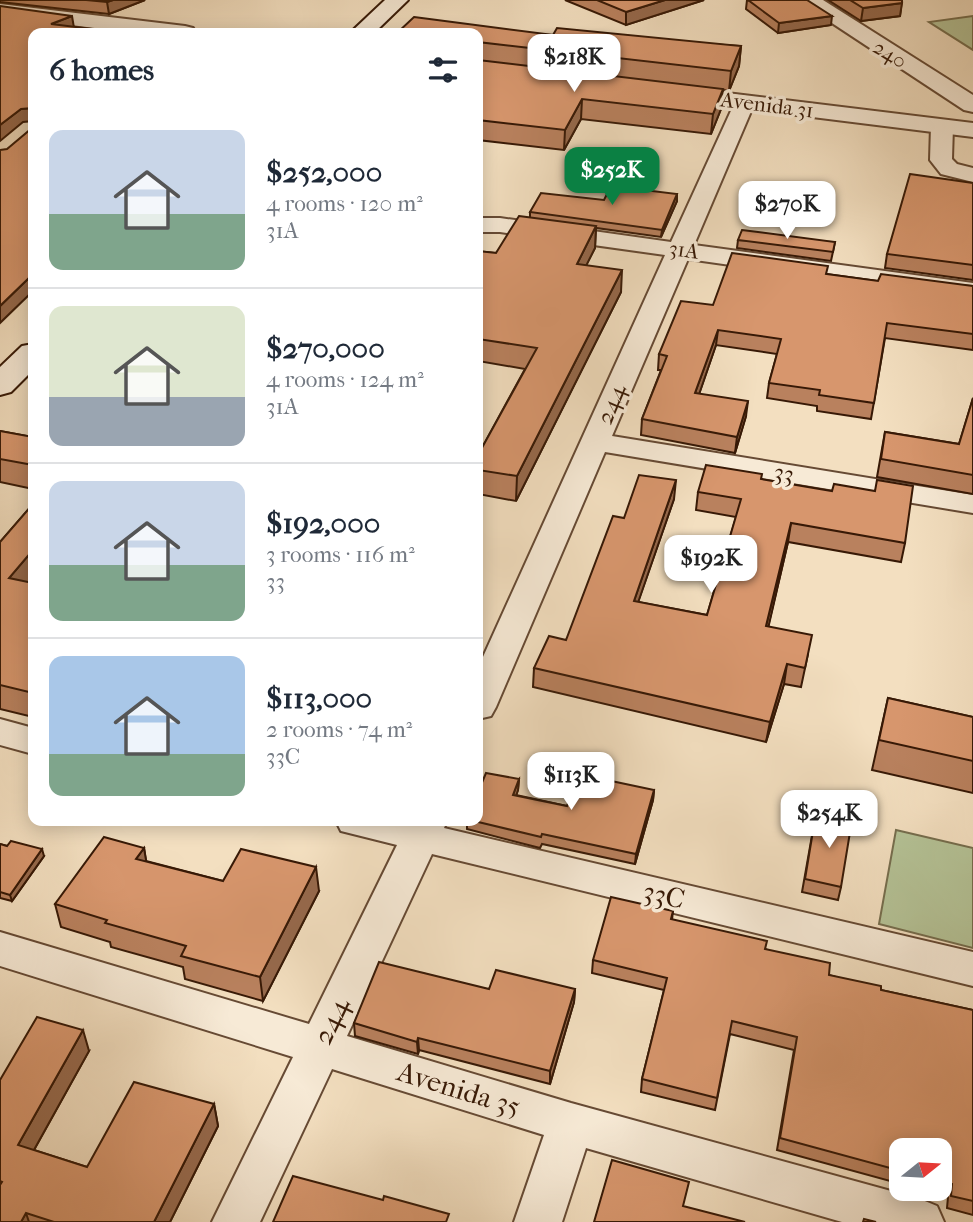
<!DOCTYPE html>
<html lang="en">
<head>
<meta charset="utf-8">
<style>
	:root { --surface:#fff; --page:#f2f2f3; --text:#1f2937; --muted:#747a83; --line:#e0e1e3; --accent:#0b8043 }
	body { margin:0; font-family:"IM FELL French Canon",serif; background:var(--page); color:var(--text); height:100vh; display:flex; flex-direction:column; font-size:26px; white-space:nowrap }
	* { box-sizing:border-box; margin:0 }
	p { font-size:23px; color:var(--muted) }
	.icon { flex:none; width:38px; height:38px; fill:none; stroke:currentColor; stroke-width:2; stroke-linecap:round; stroke-linejoin:round }
	.map { position:relative; flex:1; overflow:hidden }
	.panel { position:absolute; left:28px; top:28px; width:455px; height:798px; display:flex; flex-direction:column; background:var(--surface); border-radius:14px; box-shadow:0 4px 18px #0003 }
	.panel>* { flex:none }
	.needle { width:46px; rotate:72deg }
	.tools { position:absolute; left:889px; top:1138px; display:grid; gap:14px }
	.tools a { display:grid; place-items:center; width:63px; height:63px; border-radius:14px; background:var(--surface); box-shadow:0 4px 18px #0003; font-size:35px }
	.price { position:absolute; translate:-50% -60px; padding:0 16px; border-radius:14px; background:#fff; color:#222; font-size:23px; line-height:46px; filter:drop-shadow(0 2px 4px #0008) }
	.price::after { content:''; position:absolute; left:50%; top:42px; width:21px; height:16px; margin-left:-10px; background:inherit; clip-path:polygon(0 0,100% 0,50% 100%) }
	.price.current { background:var(--accent); color:#fff }
	ul { padding:0; list-style:none }
	li { display:flex; align-items:center; gap:21px; height:175px; padding:0 21px }
	li+li { border-top:2px solid var(--line) }
	li span { display:grid; place-items:center; flex:none; width:196px; height:140px; border-radius:14px; color:#555 }
	li>.icon { margin-inline-start:auto }
	span .icon { width:84px; height:84px; fill:#fffc; stroke-width:1 }
	li b { font-size:30px }
	h2 { display:flex; justify-content:space-between; align-items:center; height:84px; padding:0 21px; font-size:30px }
	.map>svg:first-child { display:block }
	.green { fill:#b5c397; stroke:#766e4e; stroke-width:2 }
	.lines { fill:none; stroke-linecap:round; stroke-linejoin:round }
	.minor-casing { stroke:#664a34; stroke-width:4 }
	.tertiary-casing { stroke:#664a34; stroke-width:4 }
	.secondary-casing { stroke:#371906; stroke-width:4 }
	.minor { fill:#f7ead6; fill-rule:evenodd }
	.tertiary { fill:#f7ead6; fill-rule:evenodd }
	.secondary { fill:#f7ead6; fill-rule:evenodd }
	.wall { fill:#b9815e; stroke:#371906; stroke-width:2 }
	.shaded-wall { fill:#96694c; stroke:#371906; stroke-width:2 }
	.building { fill:#d7966d; stroke:#371906; stroke-width:2 }
	.labels { text-anchor:middle; dominant-baseline:central; stroke-width:7; stroke-linejoin:round; paint-order:stroke }
	.far-street-label { font-size:21px; fill:#371906; stroke:#f7ead6 }
	.street-label { font-size:24px; fill:#371906; stroke:#f7ead6 }
	.near-street-label { font-size:28px; fill:#371906; stroke:#f7ead6 }
</style>
</head>
<body>
<div class="map">
<svg width="973" height="1222" viewBox="0 0 973 1222">
	<rect width="100%" height="100%" fill="#f3dfc0"/>
	<filter id="stains"><feTurbulence type="fractalNoise" baseFrequency=".00286" numOctaves="4"/><feColorMatrix values="0 0 0 0 .2 0 0 0 0 .09 0 0 0 0 .02 0 0 0 .5 -.17"/></filter>
	<radialGradient id="worn" r=".72"><stop offset=".6" stop-color="#630" stop-opacity="0"/><stop offset="1" stop-color="#630" stop-opacity=".3"/></radialGradient>
	<g class="green">
		<path d="M973,16V50L929,22Z"/>
		<path d="M896,830L973,848V948L879,924Z"/>
	</g>
	<g class="lines">
		<g class="minor-casing">
			<g id="minor">
				<path d="M745,96L752,98L755,102L694,245L973,283V299L688,259L612,436L973,495V513L605,452L496,707L491,716L478,719V668L665,255L500,232H478V218H500L671,242L735,102L738,98Z"/>
				<path d="M942,120L950,121L953,126L952,159L957,164L973,168V182L941,174L930,160L931,126L934,121Z"/>
				<path d="M0,719L33,728V754L0,745Z"/>
				<path d="M336,821H447L444,828L973,952V986L432,854L347,1036L571,1103L920,1199L937,1206L944,1222H842L586,1148L562,1222H514L544,1135L332,1069L260,1222H212L293,1057L0,966V932L309,1024L397,845L341,831Z"/>
			</g>
		</g>
		<g class="tertiary-casing">
			<g id="tertiary">
				<path d="M797,0H823L973,95V112L964,110Z"/>
				<path d="M0,4L185,26L193,28L196,33H134L0,16Z"/>
				<path d="M669,86L973,123V137L661,98L657,93L661,88Z"/>
			</g>
		</g>
		<g class="secondary-casing">
			<g id="secondary">
				<path d="M385,0H408L374,33H350Z"/>
				<path d="M33,344V370L11,392L0,395V367L22,346Z"/>
			</g>
		</g>
		<use href="#minor" class="minor"/>
		<use href="#tertiary" class="tertiary"/>
		<use href="#secondary" class="secondary"/>
	</g>
	<g class="wall">
		<path d="M0,0H145L109,14L0,2Z"/>
		<path d="M565,0H704L626,25Z"/>
		<path d="M747,0L831,25L778,33L746,9Z"/>
		<path d="M828,0H902L900,16L861,21Z"/>
		<path d="M478,33L553,35L741,46L739,66L729,91L723,90L721,109L711,134L581,119L564,150L478,140Z"/>
		<path d="M973,183V280L885,268L887,254Z"/>
		<path d="M677,194V201L661,237L596,228L595,248L586,265L621,292L516,501L478,494V455L525,369L478,361V251L496,253L530,217V212L604,200Z"/>
		<path d="M738,240L835,242L831,261L737,248Z"/>
		<path d="M827,274L878,281L973,286V350L885,338L871,419L817,411V406L767,398L769,383L777,354L716,345L699,394L746,416L735,453L641,435L642,419L661,370H658L659,354L713,305Z"/>
		<path d="M973,398V494L877,477L885,432L959,444Z"/>
		<path d="M0,431L33,437V489L0,482Z"/>
		<path d="M761,479L905,543L901,562L788,542L768,627L808,654L801,687L784,684L766,742L533,687L534,668L566,640L674,499L638,602L707,615L736,517L696,510L698,492Z"/>
		<path d="M33,504V582L32,583H33V717L0,709V542Z"/>
		<path d="M888,698L973,717V793L872,770Z"/>
		<path d="M519,779L518,790L516,795L567,806L654,790L653,800L635,864L542,844L540,848L467,829V821H478Z"/>
		<path d="M816,813L841,887L838,900L802,892Z"/>
		<path d="M0,844L44,856L12,901L0,898Z"/>
		<path d="M144,848L146,861L223,881L319,891L263,1001L185,979L183,967L111,947L110,942L61,927L55,904Z"/>
		<path d="M673,911L672,920L765,949L829,975L881,990L973,1010V1215L947,1208L948,1197L917,1188H940V1150H901V1184L777,1150L794,1050L730,1034L715,1110L641,1092L642,1079L664,990L592,973L593,960Z"/>
		<path d="M489,989H575L574,1002L550,1084L419,1050L418,1054L355,1036L354,1023Z"/>
		<path d="M89,1051L34,1150L87,1167L214,1104L218,1126L170,1222H0V1080Z"/>
	</g>
	<g class="shaded-wall">
		<path d="M113,0H145L109,14L107,2Z"/>
		<path d="M665,0H704L626,25V12Z"/>
		<path d="M902,3L900,16L861,21L863,8Z"/>
		<path d="M72,16L74,28L51,24Z"/>
		<path d="M832,16L831,25L778,33L779,23Z"/>
		<path d="M741,46L739,66L729,91L731,71Z"/>
		<path d="M723,89L721,109L711,134L713,114Z"/>
		<path d="M582,99L581,119L564,150L565,130Z"/>
		<path d="M32,108L33,121L23,122L0,141V125L21,109Z"/>
		<path d="M677,194V201L661,237L662,230Z"/>
		<path d="M596,226L595,248L576,286L577,264Z"/>
		<path d="M622,270L621,292L516,501L517,476Z"/>
		<path d="M33,274V291L0,323V306Z"/>
		<path d="M718,330L716,345L694,409L695,393Z"/>
		<path d="M748,401L746,416L735,453L737,437Z"/>
		<path d="M676,480L674,499L632,620L634,601Z"/>
		<path d="M791,523L788,542L764,646L766,626Z"/>
		<path d="M480,547V576L478,580V551Z"/>
		<path d="M33,550V582L16,603L9,578Z"/>
		<path d="M787,664L784,684L766,742L770,722Z"/>
		<path d="M519,779L518,790L513,805V795Z"/>
		<path d="M654,790L653,800L635,864L636,854Z"/>
		<path d="M144,848L148,872L136,859Z"/>
		<path d="M42,849L44,856L12,901L10,895Z"/>
		<path d="M316,867L319,891L263,1001L260,977Z"/>
		<path d="M575,989L574,1002L550,1084V1071Z"/>
		<path d="M83,1030L89,1051L25,1166L18,1145Z"/>
		<path d="M418,1038L419,1050L418,1054L417,1042Z"/>
		<path d="M214,1104L218,1126L170,1222H154Z"/>
		<path d="M26,1213L29,1222H21Z"/>
	</g>
	<g class="building">
		<path d="M86,0H113L107,2Z"/>
		<path d="M597,0H665L626,12Z"/>
		<path d="M748,0H807L832,16L779,23Z"/>
		<path d="M850,0H902V3L863,8Z"/>
		<path d="M0,6L72,16L51,24L125,33H33V274L0,306V150L7,149L32,128V108L21,109L0,125Z"/>
		<path d="M414,17L553,35L557,28L741,46L731,71L478,42V33H397Z"/>
		<path d="M478,60L723,89L713,114L582,99L565,130L478,120Z"/>
		<path d="M910,174L973,183V265L887,254Z"/>
		<path d="M611,186L677,194L662,230L530,212L541,193L604,200Z"/>
		<path d="M519,216L596,226L577,264L622,270L517,476L478,470V455L537,348L478,339V251L496,253Z"/>
		<path d="M742,230L835,242L833,252L738,240Z"/>
		<path d="M732,253L828,266L826,274L878,281L881,274L973,286V334L887,323L874,403L819,395L820,390L769,383L781,339L718,330L695,393L748,401L737,437L642,419L667,356L659,354L681,301L713,305Z"/>
		<path d="M973,398V475L881,459L885,432L959,444Z"/>
		<path d="M0,431L33,437V465L0,459Z"/>
		<path d="M706,465L762,474L761,479L832,491L834,484L875,491L877,480L913,486L905,543L791,523L766,626L812,635L805,668L787,664L770,722L534,668L549,636L566,640L613,516L624,518L639,475L676,480L634,601L707,615L741,499L698,492Z"/>
		<path d="M33,504V550L9,578L33,583V693L0,685V542Z"/>
		<path d="M888,698L973,717V761L879,740Z"/>
		<path d="M486,773L519,779L513,795L567,806L578,774L654,790L636,854L542,834L541,837L474,821H478V792Z"/>
		<path d="M816,813L852,820L841,887L805,879Z"/>
		<path d="M104,837L144,848L136,859L223,881L241,849L316,867L260,977L181,956L186,946L105,923L107,920L55,904Z"/>
		<path d="M11,841L42,849L10,895L0,892V844L7,846Z"/>
		<path d="M611,897L673,911L671,919L767,941L765,949L830,963L829,975L881,986V990L973,1010V1201L951,1196L952,1184L940,1181V1150H901V1171L780,1138L797,1037L732,1021L717,1098L642,1079L667,978L593,960Z"/>
		<path d="M379,962L489,989L496,970L575,989L550,1071L418,1038L417,1042L354,1023Z"/>
		<path d="M37,1017L83,1030L18,1145L87,1167L134,1082L214,1104L154,1222H54L26,1213L21,1222H0V1185L2,1182L0,1181V1080Z"/>
		<path d="M612,1160L689,1182L683,1206L745,1222H594Z"/>
		<path d="M293,1176L383,1200L384,1196L449,1214L446,1222H273Z"/>
		<path d="M864,1219L876,1222H863Z"/>
	</g>
	<g class="labels">
		<g class="far-street-label">
			<text transform="translate(890 54) rotate(32)">240</text>
			<text transform="translate(767 105) rotate(7)">Avenida 31</text>
			<text transform="translate(684 250) rotate(8)">31A</text>
		</g>
		<g class="street-label">
			<text transform="translate(611 404) rotate(-67)">244</text>
			<text transform="translate(784 473) rotate(9)">33</text>
		</g>
		<g class="near-street-label">
			<text transform="translate(664 895) rotate(13)">33C</text>
			<text transform="translate(331 1021) rotate(-64)">244</text>
			<text transform="translate(459 1089) rotate(17)">Avenida 35</text>
		</g>
	</g>
	<rect width="100%" height="100%" filter="url(#stains)"/>
	<rect width="100%" height="100%" fill="url(#worn)"/>
</svg>
<div class="tools">
<a><svg class="needle" viewBox="-14 -14 28 28"><path d="M0-13l5 13h-10z" fill="#e53935"/><path d="M0 13l5-13h-10z" fill="#747a83"/></svg></a>
</div>
<b class="price" style="left:574px;top:94px">$218K</b>
<b class="price current" style="left:612px;top:207px">$252K</b>
<b class="price" style="left:787px;top:241px">$270K</b>
<b class="price" style="left:711px;top:595px">$192K</b>
<b class="price" style="left:571px;top:812px">$113K</b>
<b class="price" style="left:829px;top:850px">$254K</b>
<section class="panel">
<h2>6 homes<svg class="icon" aria-label="filters" viewBox="0 0 24 24"><path d="M4 7h16M4 17h16"/><circle cx="9" cy="7" r="2"/><circle cx="15" cy="17" r="2"/></svg></h2>
<ul>
<li><span style="background:linear-gradient(#c9d6e8 60%,#7fa58c 0)"><svg class="icon" aria-label="home" viewBox="0 0 24 24"><path d="M3 11l9-7 9 7M6 9v11h12V9"/></svg></span><div><b>$252,000</b><p>4 rooms · 120 m²</p><p>31A</p></div></li>
<li><span style="background:linear-gradient(#dfe7d0 65%,#9aa5b1 0)"><svg class="icon" aria-label="home" viewBox="0 0 24 24"><path d="M3 11l9-7 9 7M6 9v11h12V9"/></svg></span><div><b>$270,000</b><p>4 rooms · 124 m²</p><p>31A</p></div></li>
<li><span style="background:linear-gradient(#c9d6e8 60%,#7fa58c 0)"><svg class="icon" aria-label="home" viewBox="0 0 24 24"><path d="M3 11l9-7 9 7M6 9v11h12V9"/></svg></span><div><b>$192,000</b><p>3 rooms · 116 m²</p><p>33</p></div></li>
<li><span style="background:linear-gradient(#a9c7e8 70%,#7fa58c 0)"><svg class="icon" aria-label="home" viewBox="0 0 24 24"><path d="M3 11l9-7 9 7M6 9v11h12V9"/></svg></span><div><b>$113,000</b><p>2 rooms · 74 m²</p><p>33C</p></div></li>
</ul>
</section>
</div>
</body>
</html>
